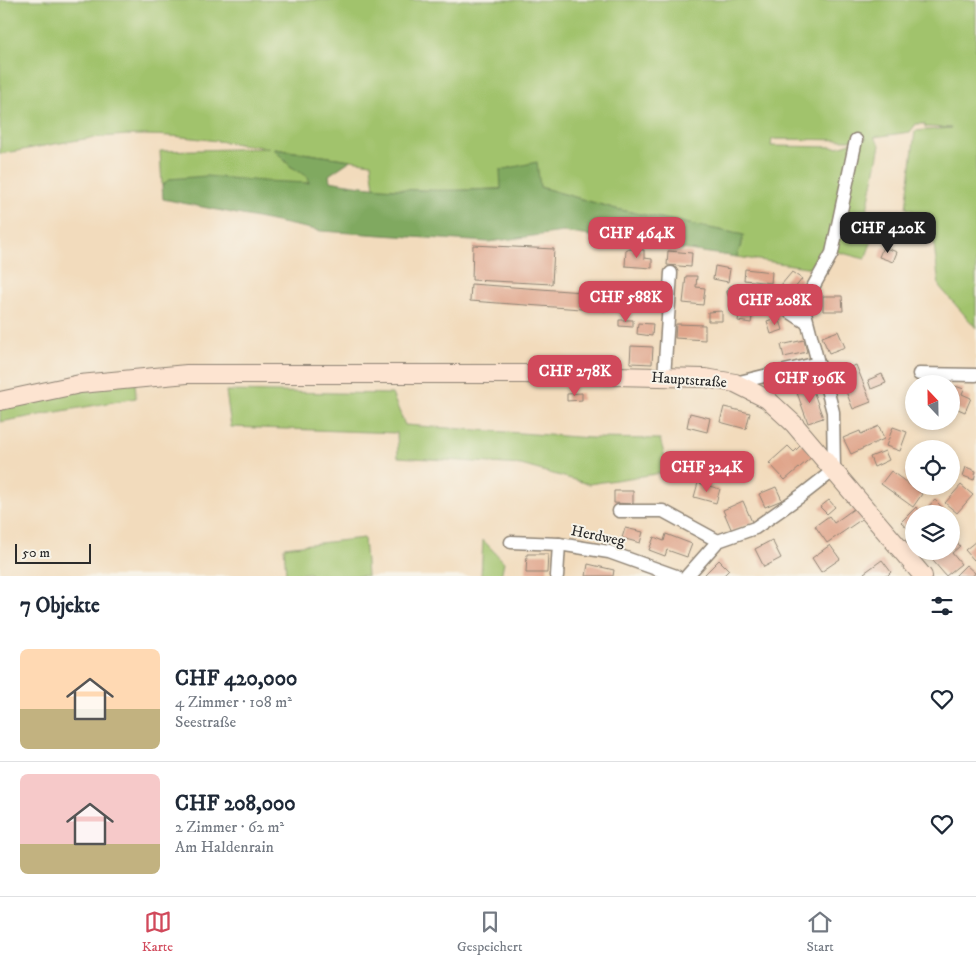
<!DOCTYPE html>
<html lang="de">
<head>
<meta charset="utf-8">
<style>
	:root { --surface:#fff; --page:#f2f2f3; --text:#1f2937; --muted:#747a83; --line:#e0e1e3; --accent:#d1495b }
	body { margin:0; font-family:"IM FELL DW Pica",serif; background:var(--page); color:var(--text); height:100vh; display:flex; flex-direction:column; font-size:19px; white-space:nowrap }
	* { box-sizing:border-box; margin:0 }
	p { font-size:16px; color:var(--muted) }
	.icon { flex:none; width:28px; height:28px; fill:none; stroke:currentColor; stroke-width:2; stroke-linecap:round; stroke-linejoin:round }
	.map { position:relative; height:576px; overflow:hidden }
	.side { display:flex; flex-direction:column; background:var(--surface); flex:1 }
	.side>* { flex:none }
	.needle { width:32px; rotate:338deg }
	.controls { position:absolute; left:905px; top:375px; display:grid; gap:10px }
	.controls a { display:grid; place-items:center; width:55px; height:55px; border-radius:50%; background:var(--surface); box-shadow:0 2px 8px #0003; font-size:25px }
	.scale { position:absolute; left:15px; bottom:12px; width:76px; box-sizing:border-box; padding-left:5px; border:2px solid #2b2b2b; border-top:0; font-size:14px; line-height:18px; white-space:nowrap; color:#2b2b2b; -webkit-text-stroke:4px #f7f3e8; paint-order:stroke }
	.price { position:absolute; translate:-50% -42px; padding:0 11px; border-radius:10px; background:var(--accent); color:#fff; font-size:16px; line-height:32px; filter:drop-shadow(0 1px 2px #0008) }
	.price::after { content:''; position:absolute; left:50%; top:30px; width:15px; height:11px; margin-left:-8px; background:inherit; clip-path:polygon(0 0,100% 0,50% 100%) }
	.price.current { background:#222; color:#fff }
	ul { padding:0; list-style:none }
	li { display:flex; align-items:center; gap:15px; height:125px; padding:0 20px }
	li+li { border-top:1px solid var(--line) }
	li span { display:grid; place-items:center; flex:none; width:140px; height:100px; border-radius:8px; color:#555 }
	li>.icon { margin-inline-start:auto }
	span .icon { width:60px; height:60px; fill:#fffc; stroke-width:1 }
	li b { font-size:21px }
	h2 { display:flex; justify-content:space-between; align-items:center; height:60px; padding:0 20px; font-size:21px }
	.tab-bar { display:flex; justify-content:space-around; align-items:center; height:70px; border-top:1px solid var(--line); background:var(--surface); font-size:14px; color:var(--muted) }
	.tab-bar a { display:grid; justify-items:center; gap:2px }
	.tab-bar .current { color:var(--accent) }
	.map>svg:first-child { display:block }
	.green { fill:#a1c36c; stroke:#66774c; fill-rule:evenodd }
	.forest { fill:#80a960; stroke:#566a46 }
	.building { fill:#e0a58b }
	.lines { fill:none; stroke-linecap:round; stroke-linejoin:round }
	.street-casing { stroke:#8e8374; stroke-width:15 }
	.secondary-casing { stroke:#8e8374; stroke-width:20 }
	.street { stroke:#fff; stroke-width:12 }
	.secondary { stroke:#fde4d1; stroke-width:18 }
	.labels { text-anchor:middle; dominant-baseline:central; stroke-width:4; stroke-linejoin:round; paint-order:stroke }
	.street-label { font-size:15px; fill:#2b2b2b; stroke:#f7f3e8 }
</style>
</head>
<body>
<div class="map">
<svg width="976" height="576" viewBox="0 0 976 576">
	<rect width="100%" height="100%" fill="#f7f3e8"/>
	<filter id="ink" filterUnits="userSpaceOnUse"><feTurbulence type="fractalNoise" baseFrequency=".02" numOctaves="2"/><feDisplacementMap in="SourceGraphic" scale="10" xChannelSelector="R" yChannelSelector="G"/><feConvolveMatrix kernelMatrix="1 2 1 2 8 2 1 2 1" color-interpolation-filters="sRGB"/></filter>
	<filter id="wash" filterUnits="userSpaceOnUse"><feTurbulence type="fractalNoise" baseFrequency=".0096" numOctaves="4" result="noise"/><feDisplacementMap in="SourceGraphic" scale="20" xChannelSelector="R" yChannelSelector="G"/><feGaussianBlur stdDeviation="1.12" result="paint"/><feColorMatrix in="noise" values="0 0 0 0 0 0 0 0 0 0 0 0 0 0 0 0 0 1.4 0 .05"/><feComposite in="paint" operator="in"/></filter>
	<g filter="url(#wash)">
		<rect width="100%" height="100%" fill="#f2dbbc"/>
		<g class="green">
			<path d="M0,0H976V328L939,286L931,219L906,208L915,131L951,128L925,127V124H916L910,132L874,137L880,145L862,235L873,238L865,259L827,249L813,268L737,257L743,235L616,209L540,187L446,191L374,188L371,163L275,149L290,166L309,177V183L169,179L162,186L160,151L269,148C228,143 185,135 144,135C95,134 47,146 0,154ZM867,138L838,147L771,146L772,139L856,140Z"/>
			<path d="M135,379L136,398L0,422V401Z"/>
			<path d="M226,391L392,394L405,425L591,438L660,439L669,472L589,484L521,465L398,457L397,433L231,427Z"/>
			<path d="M364,538L367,576H311L310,573L286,575L284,547Z"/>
			<path d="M483,540L504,562L501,576H481Z"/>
		</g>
		<path class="forest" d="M274,149L351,160L329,175L330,181C387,192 443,191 501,189L500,170L537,162L540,187L616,209L744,235L737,257L563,232L488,242L321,231L163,199L162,186L169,179L206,176L263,181L309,183L308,177L290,166Z"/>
		<g id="blocks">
			<g class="building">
				<path d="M473,245L554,249L552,284L472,280Z"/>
				<path d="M883,247L897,252L893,262L879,257Z"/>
				<path d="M626,249L644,250V258L652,259V268L625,266Z"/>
				<path d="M668,251L692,253L691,267L667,265Z"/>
				<path d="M715,266L730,269L728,282L713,279Z"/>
				<path d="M745,269L772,272L771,283L744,280Z"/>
				<path d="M792,272L802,279L787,298L776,291Z"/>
				<path d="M686,276H697L696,287L705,288L703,305L683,303Z"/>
				<path d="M471,284L624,295L623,312L470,301Z"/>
				<path d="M823,296H842L843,311H823Z"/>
				<path d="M741,303L754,305L751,323L738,321Z"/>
				<path d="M722,311V321H708V312Z"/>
				<path d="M779,317L783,330L771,334L767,321Z"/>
				<path d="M619,320H633V327L619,326Z"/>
				<path d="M638,323L653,324L652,336L637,334Z"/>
				<path d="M676,324L705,325V340L675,338Z"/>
				<path d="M838,331L845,347L829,353L822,337Z"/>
				<path d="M804,340L807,352L784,357L781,345Z"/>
				<path d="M631,346L653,347L652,364L630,363Z"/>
				<path d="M856,365L871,402L853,409L838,372Z"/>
				<path d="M882,374L886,383L871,389L868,380Z"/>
				<path d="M811,385L823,418L808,423L796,390Z"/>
				<path d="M955,386L964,389L962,394L971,398L965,412L951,406V396Z"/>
				<path d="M582,393V400L567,401V394Z"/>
				<path d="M724,407L750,413L746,429L720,422Z"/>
				<path d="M690,413L710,418L707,432L687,427Z"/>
				<path d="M879,426L884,439L851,454L843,438L860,431L861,434Z"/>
				<path d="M893,427L907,432L900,451L886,446Z"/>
				<path d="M802,444L813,456L785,480L769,463L788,446L794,452Z"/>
				<path d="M885,451L889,460L874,467L870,457Z"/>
				<path d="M914,463V480L905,474Z"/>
				<path d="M966,467L976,471L974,480L963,476Z"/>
				<path d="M891,471L922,494L913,507L881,484Z"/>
				<path d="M698,483L720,489L716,503L694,497Z"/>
				<path d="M961,485L973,495L957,513L945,503Z"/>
				<path d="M776,487L782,500L765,507L759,494Z"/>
				<path d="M614,491H633V504L614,503Z"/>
				<path d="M829,500L835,507L827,514L820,507Z"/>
				<path d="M935,500L944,509L940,514H914V534L901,522L916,507L921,513Z"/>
				<path d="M743,501L752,522L732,531L723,510Z"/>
				<path d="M855,508L862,519L827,543L815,526L829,516L834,523Z"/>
				<path d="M625,528L643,532L640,543L622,538Z"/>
				<path d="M666,534L692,544L687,557L667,550L665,556L649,550L654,537L664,541Z"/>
				<path d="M951,536L960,546L952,553L961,564L946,576L928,555L932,551H951Z"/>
				<path d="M772,540L781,558L764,567L755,549Z"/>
				<path d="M976,541V558L974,560L965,550Z"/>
				<path d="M830,545L840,559L821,572L812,558Z"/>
				<path d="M527,554H548L547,573H526Z"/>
				<path d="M719,560L729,570L723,576H707L705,574Z"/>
				<path d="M882,560L891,572L887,576H866L864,573Z"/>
				<path d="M588,564L614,570L613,576H586Z"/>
				<path d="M966,565L975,573L973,576H955Z"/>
			</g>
		</g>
	</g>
	<g filter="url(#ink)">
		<use href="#blocks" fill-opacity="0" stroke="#8e8374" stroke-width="1"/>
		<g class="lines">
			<g class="street-casing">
				<g id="street">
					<path d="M734,292L764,295L807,323"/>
					<path d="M919,374L976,375"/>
					<path d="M664,377L671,273"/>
					<path d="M735,383L818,363"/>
					<path d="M619,511H663L718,541"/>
					<path d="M511,542L559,544L609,552L676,576"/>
					<path d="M557,576L559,544"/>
					<path d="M687,576L718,541L755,528L802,495L834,470L833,412L826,385L818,363L803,305L832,253L856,140"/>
				</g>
			</g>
			<g class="secondary-casing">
				<path id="secondary" d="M0,401L80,384L187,374H522L705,378L735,383L767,399L794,424L923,576"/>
			</g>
			<use href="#street" class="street"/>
			<use href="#secondary" class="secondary"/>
		</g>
	</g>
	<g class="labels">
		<g class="street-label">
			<text transform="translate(689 380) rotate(4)">Hauptstraße</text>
			<text transform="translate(598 536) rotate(12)">Herdweg</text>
		</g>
	</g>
</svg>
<div class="controls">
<a><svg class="needle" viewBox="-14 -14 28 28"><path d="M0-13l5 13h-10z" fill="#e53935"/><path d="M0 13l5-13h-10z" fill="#747a83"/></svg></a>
<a><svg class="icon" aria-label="locate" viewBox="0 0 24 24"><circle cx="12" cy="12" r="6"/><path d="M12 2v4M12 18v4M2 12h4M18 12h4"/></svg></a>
<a><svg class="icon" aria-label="layers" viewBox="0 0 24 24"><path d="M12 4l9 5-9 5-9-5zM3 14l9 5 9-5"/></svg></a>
</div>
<div class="scale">50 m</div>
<b class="price current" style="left:888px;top:254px">CHF 420K</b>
<b class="price" style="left:637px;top:259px">CHF 464K</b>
<b class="price" style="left:626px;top:323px">CHF 588K</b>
<b class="price" style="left:775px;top:326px">CHF 208K</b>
<b class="price" style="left:575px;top:397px">CHF 278K</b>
<b class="price" style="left:810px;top:404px">CHF 196K</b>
<b class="price" style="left:707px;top:493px">CHF 324K</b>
</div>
<section class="side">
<h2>7 Objekte<svg class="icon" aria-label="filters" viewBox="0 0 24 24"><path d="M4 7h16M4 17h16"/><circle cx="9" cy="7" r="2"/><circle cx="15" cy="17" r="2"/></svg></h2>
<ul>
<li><span style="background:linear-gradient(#ffd9b3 60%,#c2b280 0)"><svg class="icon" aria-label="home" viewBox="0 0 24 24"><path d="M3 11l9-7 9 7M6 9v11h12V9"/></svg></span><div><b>CHF 420,000</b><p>4 Zimmer · 108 m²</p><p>Seestraße</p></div><svg class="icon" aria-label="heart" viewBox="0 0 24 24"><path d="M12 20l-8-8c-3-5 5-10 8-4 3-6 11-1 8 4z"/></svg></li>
<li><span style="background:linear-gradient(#f6c9c9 70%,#c2b280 0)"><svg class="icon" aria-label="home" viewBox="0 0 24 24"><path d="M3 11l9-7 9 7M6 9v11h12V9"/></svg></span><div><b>CHF 208,000</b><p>2 Zimmer · 62 m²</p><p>Am Haldenrain</p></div><svg class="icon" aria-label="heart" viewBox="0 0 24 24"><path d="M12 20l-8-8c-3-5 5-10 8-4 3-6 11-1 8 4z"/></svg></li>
</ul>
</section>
<nav class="tab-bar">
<a class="current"><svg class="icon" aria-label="map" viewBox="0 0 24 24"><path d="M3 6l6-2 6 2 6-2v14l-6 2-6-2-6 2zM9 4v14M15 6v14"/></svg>Karte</a>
<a><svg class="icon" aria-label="saved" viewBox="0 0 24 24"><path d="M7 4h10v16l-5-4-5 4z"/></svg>Gespeichert</a>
<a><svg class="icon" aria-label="home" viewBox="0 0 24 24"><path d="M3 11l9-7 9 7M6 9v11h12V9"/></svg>Start</a>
</nav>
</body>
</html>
